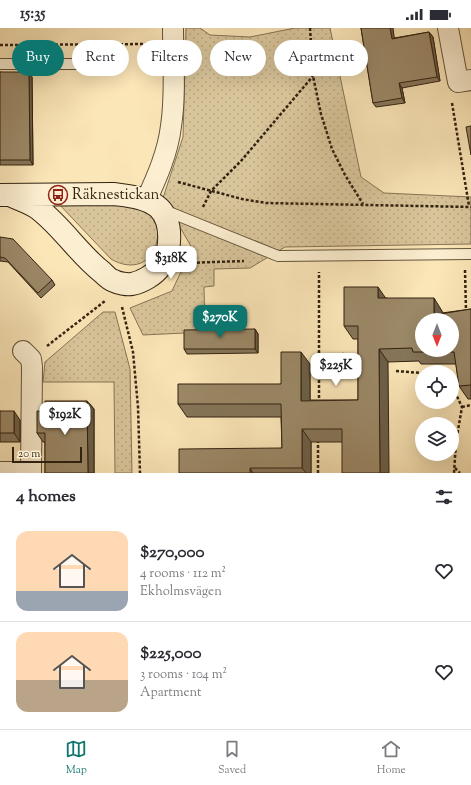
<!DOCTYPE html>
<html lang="en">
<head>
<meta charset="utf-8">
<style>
	:root { --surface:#fff; --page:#f7f7f7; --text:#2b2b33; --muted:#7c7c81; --line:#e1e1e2; --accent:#0f766e }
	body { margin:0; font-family:"Sorts Mill Goudy",serif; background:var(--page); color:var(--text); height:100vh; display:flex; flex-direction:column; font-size:15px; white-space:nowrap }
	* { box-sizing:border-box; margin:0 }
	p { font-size:13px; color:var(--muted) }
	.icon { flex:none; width:22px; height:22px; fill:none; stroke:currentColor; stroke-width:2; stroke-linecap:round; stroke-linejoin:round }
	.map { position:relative; height:445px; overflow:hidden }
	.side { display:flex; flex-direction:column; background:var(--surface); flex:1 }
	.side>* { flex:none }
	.top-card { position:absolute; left:12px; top:12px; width:447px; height:36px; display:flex; gap:8px }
	.needle { width:26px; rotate:180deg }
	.controls { position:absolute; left:415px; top:285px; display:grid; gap:8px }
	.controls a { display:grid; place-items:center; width:44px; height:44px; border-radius:50%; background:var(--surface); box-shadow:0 4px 16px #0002; font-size:20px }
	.scale { position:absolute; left:12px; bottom:10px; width:70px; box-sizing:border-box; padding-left:4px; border:2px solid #322310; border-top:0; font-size:11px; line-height:14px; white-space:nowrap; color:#322310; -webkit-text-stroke:3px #fcefd1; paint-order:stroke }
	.price { position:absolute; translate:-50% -34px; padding:0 9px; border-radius:8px; background:#fff; color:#222; font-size:13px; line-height:26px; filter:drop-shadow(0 1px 2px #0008) }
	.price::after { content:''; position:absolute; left:50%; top:24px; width:12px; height:9px; margin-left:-6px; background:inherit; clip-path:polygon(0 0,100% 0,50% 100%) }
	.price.active { background:var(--accent); color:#fff }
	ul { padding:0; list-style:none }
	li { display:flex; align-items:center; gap:12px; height:100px; padding:0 16px }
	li+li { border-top:1px solid var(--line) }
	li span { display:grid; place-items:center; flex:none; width:112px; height:80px; border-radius:12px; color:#555 }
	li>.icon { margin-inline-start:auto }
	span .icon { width:48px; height:48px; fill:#fffc; stroke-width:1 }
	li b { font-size:17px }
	h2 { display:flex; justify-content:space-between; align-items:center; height:48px; padding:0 16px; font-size:17px }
	.pill { padding:0 14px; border-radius:18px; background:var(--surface); box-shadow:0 4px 16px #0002; font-size:14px; line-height:36px }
	.pill.active { background:var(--accent); color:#fff }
	.status { display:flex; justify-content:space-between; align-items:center; height:28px; padding:0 20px; background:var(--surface); direction:ltr }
	.status svg { height:11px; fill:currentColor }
	.tab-bar { display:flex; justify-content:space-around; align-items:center; height:56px; border-top:1px solid var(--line); background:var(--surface); font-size:11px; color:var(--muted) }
	.tab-bar a { display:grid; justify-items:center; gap:2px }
	.tab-bar .active { color:var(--accent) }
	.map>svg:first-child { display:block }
	.grass { fill:url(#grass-dots); stroke:#867456 }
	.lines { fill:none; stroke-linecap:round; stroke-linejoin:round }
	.lane-casing { stroke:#64543a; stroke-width:12 }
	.street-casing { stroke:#64543a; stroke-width:22 }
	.secondary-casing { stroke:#322310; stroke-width:24 }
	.path { stroke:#322310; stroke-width:2.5; stroke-dasharray:3 2; stroke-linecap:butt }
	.lane { stroke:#fcefd1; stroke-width:10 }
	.street { stroke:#fcefd1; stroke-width:20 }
	.secondary { stroke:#fcefd1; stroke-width:22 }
	.wall { fill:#857559; stroke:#322310 }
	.shaded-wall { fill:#6c5f48; stroke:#322310 }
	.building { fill:#9b8867; stroke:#322310; fill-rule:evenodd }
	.labels { text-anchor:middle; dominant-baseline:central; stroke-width:3.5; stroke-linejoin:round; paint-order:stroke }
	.poi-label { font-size:15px; fill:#322310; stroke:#fcefd1; text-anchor:start }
</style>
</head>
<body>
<div class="status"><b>15:35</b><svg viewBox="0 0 49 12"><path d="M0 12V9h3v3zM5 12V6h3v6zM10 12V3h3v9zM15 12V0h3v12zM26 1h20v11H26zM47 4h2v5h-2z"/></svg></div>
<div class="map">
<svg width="471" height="445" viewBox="0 0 471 445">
	<defs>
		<pattern id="grass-dots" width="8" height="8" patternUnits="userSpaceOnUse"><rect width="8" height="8" fill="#d9c59b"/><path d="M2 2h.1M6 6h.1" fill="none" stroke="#bba984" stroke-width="1.8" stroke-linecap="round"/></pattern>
	</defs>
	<rect width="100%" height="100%" fill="#fbe6b8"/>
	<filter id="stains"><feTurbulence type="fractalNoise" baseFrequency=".005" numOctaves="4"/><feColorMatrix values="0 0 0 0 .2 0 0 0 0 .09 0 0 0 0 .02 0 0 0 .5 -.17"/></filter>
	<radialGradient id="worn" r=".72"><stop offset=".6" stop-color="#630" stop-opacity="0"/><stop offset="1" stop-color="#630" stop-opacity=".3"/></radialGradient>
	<g class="grass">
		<path d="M186,0H200L210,7L250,9L295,0H330L361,149L384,165L471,169V216L285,219L250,240L214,241V258L204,259L205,304L143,307L130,280L172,263L192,220L163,170L183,109Z"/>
		<path d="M57,174C75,174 94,172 112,174C118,175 124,177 130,178C134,179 139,180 142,181C147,184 155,191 157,197C159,201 158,208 157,212C153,237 131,243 111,231Z"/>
		<path d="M103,284H115L130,341L132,445H115L114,354H43L45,334Z"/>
	</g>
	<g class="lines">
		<g class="lane-casing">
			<g id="lane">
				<path d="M0,36H114"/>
				<path d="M164,182L278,228L471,226"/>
			</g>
		</g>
		<g class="street-casing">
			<g id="street">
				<path d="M448,0L458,54L471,52"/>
				<path d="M146,173C157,149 168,124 171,98C176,66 173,32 173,0"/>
				<path d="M23,323L31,331L32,339L31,445"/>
				<path d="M0,444H31"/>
			</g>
		</g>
		<g class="secondary-casing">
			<path id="secondary" d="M0,167L113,166C128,168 147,169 159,180C173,194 172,224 160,239C154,247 142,254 132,256C127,257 118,255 114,253C110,252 105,247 102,244C79,226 63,200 40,182C32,175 20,172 10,167"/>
		</g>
		<g class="path">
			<path d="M310,0L313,48L321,86L332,121L345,147L363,176"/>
			<path d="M0,17L151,16"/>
			<path d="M452,75L469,178"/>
			<path d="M178,154L242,171L266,175L471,179"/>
			<path d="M203,179L211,163L241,133L313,48"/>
			<path d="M187,235L244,233"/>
			<path d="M465,242L466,283"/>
			<path d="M122,279L133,324L138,379L140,445"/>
			<path d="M47,318L105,273"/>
			<path d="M342,325C346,333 350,342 361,343"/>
			<path d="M396,343L422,345"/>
			<path d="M452,360L454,362L462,379L456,414L454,445"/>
			<path d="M319,375V244"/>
			<path d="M462,379L471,377"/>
			<path d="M455,440L460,445"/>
			<path d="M318,445V412"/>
		</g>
		<use href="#lane" class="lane"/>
		<use href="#street" class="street"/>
		<use href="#secondary" class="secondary"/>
	</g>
	<g class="wall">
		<path d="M361,0H392L394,10L429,4L433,9L440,53L402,60L405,75L376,79L373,75Z"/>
		<path d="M0,44L32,49L33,137H0Z"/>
		<path d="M0,209L52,252L55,257L41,270L8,234L0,233Z"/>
		<path d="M386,270L442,283V285L471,281V371H468L459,358L456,336H421L419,333L388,334L342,414H311V445H179L282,420L281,389H187L178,376L281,356L310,336V372H358V311H353L344,298Z"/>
		<path d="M255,301L258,306V325L187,326L184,321Z"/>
		<path d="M87,373L94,381V445H45V414H43L37,405L45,383Z"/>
		<path d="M0,383L20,392V414H0Z"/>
	</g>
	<g class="shaded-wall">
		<path d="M390,0H393L395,16L392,11Z"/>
		<path d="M429,4L433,9L440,53L437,49Z"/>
		<path d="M29,44L32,49L33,137L30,132Z"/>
		<path d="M399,55L402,60L405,75L402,70Z"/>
		<path d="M378,259L387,272L378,270Z"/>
		<path d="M434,270L442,283V292L434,287Z"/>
		<path d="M255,301L258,306V325L255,321Z"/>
		<path d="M379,321L388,334L389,445H380Z"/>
		<path d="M301,324L310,336V385L301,373Z"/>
		<path d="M87,373L94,381V445H88Z"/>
		<path d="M14,383L20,392V414L14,405Z"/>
		<path d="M302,401L311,414V445H306L302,440Z"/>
		<path d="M250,440L253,445H250Z"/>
	</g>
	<g class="building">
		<path d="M361,0H390L392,11L429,4L437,49L399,55L402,70L373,75Z"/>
		<path d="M0,44H29L30,132H0Z"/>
		<path d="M471,98V127L466,99Z"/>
		<path d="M0,209L13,211L52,252L38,265L5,230L0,229Z"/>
		<path d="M344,259H378V270H434V287L471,281V357L459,358L454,324H413L412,320L379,321L380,445H342V401H302V440H250V445H179V421L282,420L281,376H178V356H281V324H301V373L358,372V298H344ZM422,292H452V322H422Z"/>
		<path d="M255,301V321H184V302Z"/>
		<path d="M45,373H87L88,445H45V405H37V383H45Z"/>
		<rect x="0" y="383" width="14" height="22"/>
	</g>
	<defs>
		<g id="bus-ring" transform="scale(1)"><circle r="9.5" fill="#fcefd1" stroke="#8f2418" stroke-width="1.5"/><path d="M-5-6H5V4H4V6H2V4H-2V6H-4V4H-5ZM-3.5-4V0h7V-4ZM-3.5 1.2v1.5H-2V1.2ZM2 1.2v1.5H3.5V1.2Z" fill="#8f2418"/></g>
	</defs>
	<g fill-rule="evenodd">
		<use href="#bus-ring" x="58" y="167"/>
	</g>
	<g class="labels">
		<g class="poi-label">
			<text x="72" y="167">Räknestickan</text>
		</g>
	</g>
	<rect width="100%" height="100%" filter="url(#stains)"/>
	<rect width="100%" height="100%" fill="url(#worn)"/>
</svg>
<div class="controls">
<a><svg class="needle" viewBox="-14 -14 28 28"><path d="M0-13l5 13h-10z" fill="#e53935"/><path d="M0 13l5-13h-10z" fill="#7c7c81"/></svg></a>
<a><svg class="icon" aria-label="locate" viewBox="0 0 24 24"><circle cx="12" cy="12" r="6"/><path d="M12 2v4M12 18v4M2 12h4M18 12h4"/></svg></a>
<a><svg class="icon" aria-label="layers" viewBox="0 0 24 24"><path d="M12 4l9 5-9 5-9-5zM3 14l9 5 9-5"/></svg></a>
</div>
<div class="scale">20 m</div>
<b class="price" style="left:171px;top:252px">$318K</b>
<b class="price active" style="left:220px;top:311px">$270K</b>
<b class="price" style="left:336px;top:359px">$225K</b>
<b class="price" style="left:65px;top:408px">$192K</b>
<div class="top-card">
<a class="pill active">Buy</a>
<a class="pill">Rent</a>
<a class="pill">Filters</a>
<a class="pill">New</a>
<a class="pill">Apartment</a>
</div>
</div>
<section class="side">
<h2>4 homes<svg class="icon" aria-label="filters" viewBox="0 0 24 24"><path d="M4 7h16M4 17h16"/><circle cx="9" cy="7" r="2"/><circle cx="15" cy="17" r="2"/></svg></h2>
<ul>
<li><span style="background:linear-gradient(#ffd9b3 75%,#9aa5b1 0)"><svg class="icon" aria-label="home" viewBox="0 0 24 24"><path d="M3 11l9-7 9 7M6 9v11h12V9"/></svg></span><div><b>$270,000</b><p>4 rooms · 112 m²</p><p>Ekholmsvägen</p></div><svg class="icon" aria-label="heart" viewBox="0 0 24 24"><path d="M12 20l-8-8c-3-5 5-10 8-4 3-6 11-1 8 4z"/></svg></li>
<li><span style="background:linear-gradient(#ffd9b3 60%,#b9a48a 0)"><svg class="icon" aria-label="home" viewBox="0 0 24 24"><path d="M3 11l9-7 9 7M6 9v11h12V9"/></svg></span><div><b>$225,000</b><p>3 rooms · 104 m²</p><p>Apartment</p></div><svg class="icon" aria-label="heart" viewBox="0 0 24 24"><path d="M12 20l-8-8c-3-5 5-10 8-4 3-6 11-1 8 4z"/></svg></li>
</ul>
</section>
<nav class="tab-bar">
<a class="active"><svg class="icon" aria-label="map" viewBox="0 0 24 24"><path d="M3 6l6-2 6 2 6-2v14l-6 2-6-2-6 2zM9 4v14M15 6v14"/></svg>Map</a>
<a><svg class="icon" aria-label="saved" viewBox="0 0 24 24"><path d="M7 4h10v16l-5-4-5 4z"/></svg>Saved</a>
<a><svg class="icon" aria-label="home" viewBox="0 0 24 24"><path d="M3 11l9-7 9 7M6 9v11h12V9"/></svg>Home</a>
</nav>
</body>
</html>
